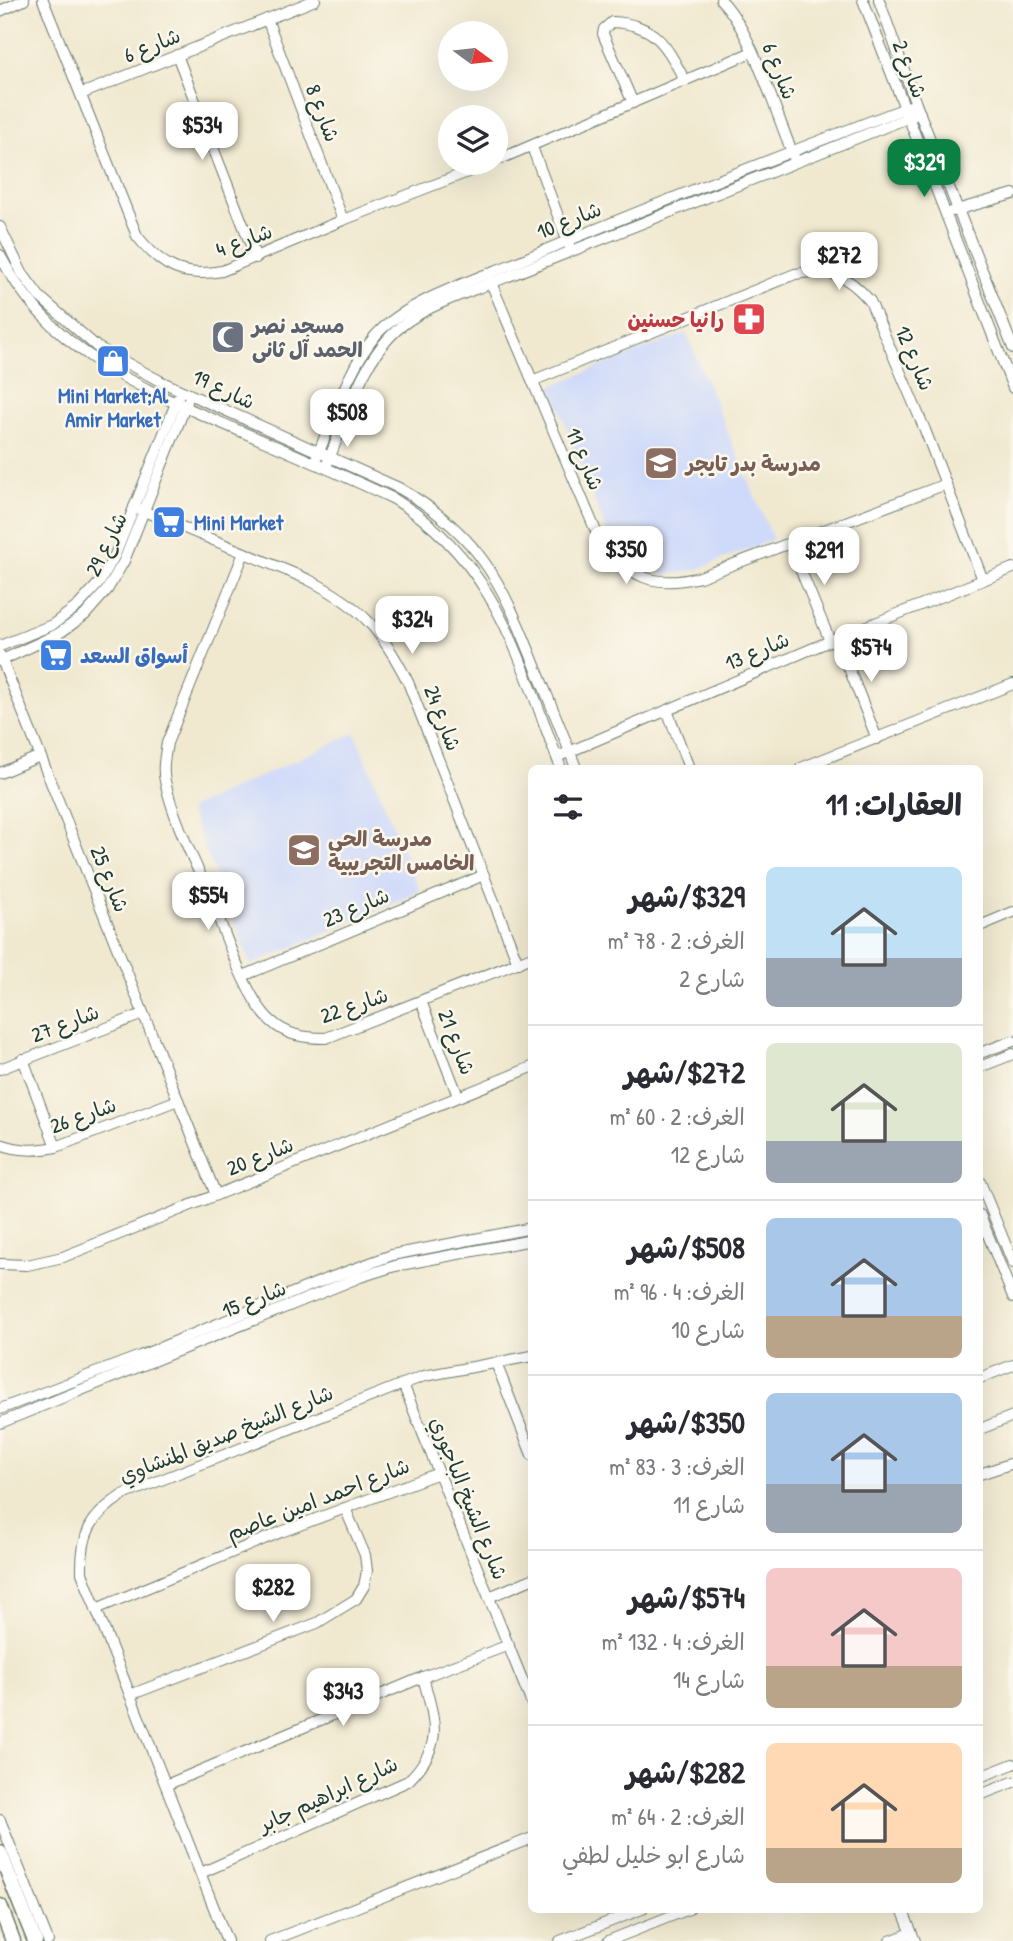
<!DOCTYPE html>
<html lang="ar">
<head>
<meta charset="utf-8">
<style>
	:root { --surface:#fff; --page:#f7f7f7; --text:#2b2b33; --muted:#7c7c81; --line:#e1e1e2; --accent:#0b8043 }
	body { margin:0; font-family:"Patrick Hand","Playpen Sans Arabic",sans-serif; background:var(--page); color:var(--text); direction:rtl; height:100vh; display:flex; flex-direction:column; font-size:26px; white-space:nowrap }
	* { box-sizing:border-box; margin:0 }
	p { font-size:23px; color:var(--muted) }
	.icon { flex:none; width:38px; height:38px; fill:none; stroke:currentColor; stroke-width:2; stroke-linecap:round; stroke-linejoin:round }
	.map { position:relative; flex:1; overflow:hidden; direction:ltr }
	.details { position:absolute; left:528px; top:765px; width:455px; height:1148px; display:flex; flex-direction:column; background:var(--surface); border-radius:10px; box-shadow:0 7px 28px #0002; direction:rtl }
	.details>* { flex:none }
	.needle { width:46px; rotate:105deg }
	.tools { position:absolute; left:438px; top:21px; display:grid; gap:14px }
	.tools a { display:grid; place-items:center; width:70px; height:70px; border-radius:50%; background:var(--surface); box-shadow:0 7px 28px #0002; font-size:35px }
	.price { position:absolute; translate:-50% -60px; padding:0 16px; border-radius:14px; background:#fff; color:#222; font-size:23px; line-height:46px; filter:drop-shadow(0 2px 4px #0008) }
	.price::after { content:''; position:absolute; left:50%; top:42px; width:21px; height:16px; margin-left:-10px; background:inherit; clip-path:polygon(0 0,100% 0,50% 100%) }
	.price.current { background:var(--accent); color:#fff }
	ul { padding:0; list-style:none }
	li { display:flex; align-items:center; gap:21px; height:175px; padding:0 21px }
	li+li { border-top:2px solid var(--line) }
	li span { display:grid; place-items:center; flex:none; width:196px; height:140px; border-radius:10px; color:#555 }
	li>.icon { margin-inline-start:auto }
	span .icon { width:84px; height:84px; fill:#fffc; stroke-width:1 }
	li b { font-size:30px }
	h2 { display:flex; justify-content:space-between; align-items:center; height:84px; padding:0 21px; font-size:30px }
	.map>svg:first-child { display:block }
	.built { fill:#cfdafa }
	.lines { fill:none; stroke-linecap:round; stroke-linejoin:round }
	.street-casing { stroke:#68796b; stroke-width:12 }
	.secondary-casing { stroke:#68796b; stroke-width:17 }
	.street { stroke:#fff; stroke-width:10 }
	.secondary { stroke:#fff; stroke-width:14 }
	.labels { text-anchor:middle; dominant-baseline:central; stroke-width:5; stroke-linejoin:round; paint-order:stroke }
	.street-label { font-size:21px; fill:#1f3d34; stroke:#fbf7ec }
	.health-label { font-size:21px; font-weight:bold; fill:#be3a42; stroke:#fbf7ec; text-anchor:end }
	.worship-label { font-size:21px; font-weight:bold; fill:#5b616d; stroke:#fbf7ec; text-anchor:start }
	.shop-label { font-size:21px; font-weight:bold; fill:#366cbe; stroke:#fbf7ec; text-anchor:start }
	.education-label { font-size:21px; font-weight:bold; fill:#785e54; stroke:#fbf7ec; text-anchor:start }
</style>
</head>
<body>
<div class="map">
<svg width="1013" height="1941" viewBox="0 0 1013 1941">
	<rect width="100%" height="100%" fill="#fbf7ec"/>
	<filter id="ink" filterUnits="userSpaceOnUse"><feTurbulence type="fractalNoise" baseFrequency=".0143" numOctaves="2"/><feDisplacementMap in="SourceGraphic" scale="14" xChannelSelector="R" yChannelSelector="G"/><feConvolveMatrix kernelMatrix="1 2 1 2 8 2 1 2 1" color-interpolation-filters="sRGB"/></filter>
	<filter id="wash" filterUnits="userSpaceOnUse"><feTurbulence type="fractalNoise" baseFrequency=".00686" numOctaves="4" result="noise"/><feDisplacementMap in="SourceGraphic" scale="28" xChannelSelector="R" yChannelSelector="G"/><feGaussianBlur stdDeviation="1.57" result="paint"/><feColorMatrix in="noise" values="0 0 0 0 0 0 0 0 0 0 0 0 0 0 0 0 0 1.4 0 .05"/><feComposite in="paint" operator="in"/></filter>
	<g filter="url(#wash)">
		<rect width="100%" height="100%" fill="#f0e9d0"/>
		<g class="built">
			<path d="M686,333L773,539L696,570L664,575L635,565L610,541L551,386Z"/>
			<path d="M355,733L420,891L251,965L189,809Z"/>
		</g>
	</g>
	<g filter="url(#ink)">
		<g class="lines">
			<g class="street-casing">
				<g id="street">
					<path d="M43,0L137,236C162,267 182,278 222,271L343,220L491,163"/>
					<path d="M721,0C752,31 776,114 794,157"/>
					<path d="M863,0L1013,388"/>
					<path d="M879,0L916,104L1013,348"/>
					<path d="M0,11L24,0"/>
					<path d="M267,19L343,220"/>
					<path d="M177,55L256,258"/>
					<path d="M81,94L315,0"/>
					<path d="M633,103L603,34L604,29L612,22C656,24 666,45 685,81"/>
					<path d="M532,147L569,245"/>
					<path d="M495,161L752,52"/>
					<path d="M953,211L1013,194"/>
					<path d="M0,227L22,273L39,296L97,347L160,381L399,488C478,533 502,582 534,663C548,698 563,733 576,768"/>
					<path d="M0,255C48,351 140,388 233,428C287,451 341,474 394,499C498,562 519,662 561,768"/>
					<path d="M489,278L600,541C631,577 652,589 700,577L946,484"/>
					<path d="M532,381L795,274C830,268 847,274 870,301L925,430L983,580"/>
					<path d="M316,459C333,419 348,368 376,335C407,300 478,279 522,260C652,205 784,154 916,104"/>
					<path d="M327,464C348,415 362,353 408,321C433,304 463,294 491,283L920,113"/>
					<path d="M134,507L307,579C361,606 381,629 408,682L518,963"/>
					<path d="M790,544L830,641"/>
					<path d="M244,553L167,743C165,756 162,768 165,781C174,822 195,862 212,901C225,933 246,999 271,1021C287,1036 305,1038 326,1038L532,957"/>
					<path d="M837,638L877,739"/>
					<path d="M0,646L52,625L78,606L99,583L115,555L178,398"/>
					<path d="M0,655L216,1195"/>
					<path d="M0,661L58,634L85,615L107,590L124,561L187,402"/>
					<path d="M667,710L689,768"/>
					<path d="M557,757L830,641L1013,568"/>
					<path d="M801,768L1013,684"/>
					<path d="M0,773L40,756"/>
					<path d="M980,926L1013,912"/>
					<path d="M243,976L484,875"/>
					<path d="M421,1001L458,1096"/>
					<path d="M980,1053L1013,1041"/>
					<path d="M23,1059L56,1147"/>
					<path d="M980,1067L1013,1054"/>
					<path d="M0,1069L143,1014"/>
					<path d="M0,1144C20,1151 35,1151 56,1147L178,1100"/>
					<path d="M980,1182L1013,1263"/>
					<path d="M980,1215L1013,1297"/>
					<path d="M0,1264L27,1265L63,1257L532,1067"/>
					<path d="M496,1363L532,1455"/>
					<path d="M980,1378L1013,1365"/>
					<path d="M403,1384L532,1704"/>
					<path d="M0,1409L140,1356L319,1282L392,1255L532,1228"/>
					<path d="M0,1423L360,1277L395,1266L532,1240"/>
					<path d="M980,1429L1013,1416"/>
					<path d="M980,1474L1013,1463"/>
					<path d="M489,1597L532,1579"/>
					<path d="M96,1609L281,1532L439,1473"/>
					<path d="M130,1695L317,1623L356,1599L364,1586L367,1571L365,1555L345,1508"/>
					<path d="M980,1777L1013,1764"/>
					<path d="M166,1785L423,1677L509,1645"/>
					<path d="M980,1795L1013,1782"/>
					<path d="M0,1820L48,1941"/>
					<path d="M201,1873L408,1781C445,1744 435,1723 423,1677"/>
					<path d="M902,1909L915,1941"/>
					<path d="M227,1941L82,1573C81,1534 90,1516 123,1495L403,1384L424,1376L532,1356"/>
					<path d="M270,1941L532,1838"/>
					<path d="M560,1941L642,1909"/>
					<path d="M608,1941L689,1909"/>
					<path d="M890,1941L911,1933"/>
				</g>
			</g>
			<g class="secondary-casing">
				<g id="secondary">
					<path d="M0,1853L35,1941"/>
					<path d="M0,1906L13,1941"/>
				</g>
			</g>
			<use href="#street" class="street"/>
			<use href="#secondary" class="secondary"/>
		</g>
	</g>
	<defs>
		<g id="pharmacy-square" transform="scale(1.75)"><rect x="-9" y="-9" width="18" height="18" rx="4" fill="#e0444e" stroke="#fbf7ec"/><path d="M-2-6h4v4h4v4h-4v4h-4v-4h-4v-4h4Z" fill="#fff"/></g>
		<g id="mosque-square" transform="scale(1.75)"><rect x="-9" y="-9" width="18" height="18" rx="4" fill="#6b7280" stroke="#fbf7ec"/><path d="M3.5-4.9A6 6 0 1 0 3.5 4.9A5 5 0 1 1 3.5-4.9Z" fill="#fff"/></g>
		<g id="shop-square" transform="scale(1.75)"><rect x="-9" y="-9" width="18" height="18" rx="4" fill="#3f7fe0" stroke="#fbf7ec"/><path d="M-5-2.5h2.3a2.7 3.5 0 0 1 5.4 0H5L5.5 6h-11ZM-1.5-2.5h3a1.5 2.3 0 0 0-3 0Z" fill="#fff"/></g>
		<g id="school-square" transform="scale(1.75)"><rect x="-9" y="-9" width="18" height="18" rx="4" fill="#8d6e63" stroke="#fbf7ec"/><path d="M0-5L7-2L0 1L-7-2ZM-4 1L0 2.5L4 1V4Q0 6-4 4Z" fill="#fff"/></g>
		<g id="supermarket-square" transform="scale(1.75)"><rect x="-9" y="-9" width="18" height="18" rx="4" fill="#3f7fe0" stroke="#fbf7ec"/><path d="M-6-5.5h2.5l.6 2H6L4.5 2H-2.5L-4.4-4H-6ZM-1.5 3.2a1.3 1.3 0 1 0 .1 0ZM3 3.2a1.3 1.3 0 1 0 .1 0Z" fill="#fff"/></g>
	</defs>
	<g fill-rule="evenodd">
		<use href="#pharmacy-square" x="749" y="319"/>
		<use href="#mosque-square" x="228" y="337"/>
		<use href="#shop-square" x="113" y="361"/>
		<use href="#school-square" x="661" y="463"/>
		<use href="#supermarket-square" x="169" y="522"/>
		<use href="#supermarket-square" x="56" y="655"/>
		<use href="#school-square" x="304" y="850"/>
	</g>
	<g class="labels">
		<g class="street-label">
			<text transform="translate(152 45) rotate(-22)">شارع 6</text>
			<text transform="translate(910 69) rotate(69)">شارع 2</text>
			<text transform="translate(780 71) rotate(68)">شارع 6</text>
			<text transform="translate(323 113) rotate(69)">شارع 8</text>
			<text transform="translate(569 220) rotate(-22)">شارع 10</text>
			<text transform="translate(244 240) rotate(-21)">شارع 4</text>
			<text transform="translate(915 358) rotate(67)">شارع 12</text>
			<text transform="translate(224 389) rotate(25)">شارع 19</text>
			<text transform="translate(585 459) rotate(67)">شارع 11</text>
			<text transform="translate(106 544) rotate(-64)">شارع 29</text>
			<text transform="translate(757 651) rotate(-23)">شارع 13</text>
			<text transform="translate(443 718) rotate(69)">شارع 24</text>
			<text transform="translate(110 879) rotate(68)">شارع 25</text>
			<text transform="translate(356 907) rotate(-23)">شارع 23</text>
			<text transform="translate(354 1005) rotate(-19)">شارع 22</text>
			<text transform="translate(65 1023) rotate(-21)">شارع 27</text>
			<text transform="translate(457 1042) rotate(69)">شارع 21</text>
			<text transform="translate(83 1115) rotate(-20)">شارع 26</text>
			<text transform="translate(260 1156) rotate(-22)">شارع 20</text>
			<text transform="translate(254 1299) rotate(-22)">شارع 15</text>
			<text transform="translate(226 1434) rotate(-22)">شارع الشيخ صديق المنشاوي</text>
			<text transform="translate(469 1498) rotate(68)">شارع الشيخ الباجوري</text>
			<text transform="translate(318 1499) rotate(-21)">شارع احمد امين عاصم</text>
			<text transform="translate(328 1794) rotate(-25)">شارع ابراهيم جابر</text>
		</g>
		<g class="health-label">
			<text x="724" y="319">رانيا حسنين</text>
		</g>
		<g class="worship-label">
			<text x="252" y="325">مسجد نصر<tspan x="252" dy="24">الحمد آل ثانى</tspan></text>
		</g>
		<g class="shop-label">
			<text x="113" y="395" text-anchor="middle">Mini Market;Al<tspan x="113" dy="24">Amir Market</tspan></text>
			<text x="194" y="522">Mini Market</text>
			<text x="80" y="655">أسواق السعد</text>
		</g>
		<g class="education-label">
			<text x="686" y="463">مدرسة بدر تايجر</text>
			<text x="328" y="838">مدرسة الحي<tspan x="328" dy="24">الخامس التجريبية</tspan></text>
		</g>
	</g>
</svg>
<div class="tools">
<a><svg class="needle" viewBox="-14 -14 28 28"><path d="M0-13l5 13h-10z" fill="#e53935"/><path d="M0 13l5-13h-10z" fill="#7c7c81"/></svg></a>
<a><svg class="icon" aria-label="layers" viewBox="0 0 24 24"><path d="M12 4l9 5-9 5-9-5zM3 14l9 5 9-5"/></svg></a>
</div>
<b class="price" style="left:202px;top:162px">$534</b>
<b class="price current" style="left:924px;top:199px">$329</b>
<b class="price" style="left:839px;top:292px">$272</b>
<b class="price" style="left:347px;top:449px">$508</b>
<b class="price" style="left:626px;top:586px">$350</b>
<b class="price" style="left:824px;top:587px">$291</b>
<b class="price" style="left:412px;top:656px">$324</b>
<b class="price" style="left:871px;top:684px">$574</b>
<b class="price" style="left:208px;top:932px">$554</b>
<b class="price" style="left:273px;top:1624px">$282</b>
<b class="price" style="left:343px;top:1728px">$343</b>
<section class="details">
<h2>العقارات: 11<svg class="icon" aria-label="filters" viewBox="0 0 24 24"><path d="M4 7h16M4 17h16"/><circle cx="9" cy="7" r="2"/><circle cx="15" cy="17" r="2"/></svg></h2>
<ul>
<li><span style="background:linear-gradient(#bfe0f5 65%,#9aa5b1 0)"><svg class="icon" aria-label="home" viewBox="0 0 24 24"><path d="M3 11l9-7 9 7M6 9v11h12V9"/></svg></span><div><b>$329/شهر</b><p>الغرف: 2 · 78 m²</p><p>شارع 2</p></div></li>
<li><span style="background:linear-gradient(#dfe7d0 70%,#9aa5b1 0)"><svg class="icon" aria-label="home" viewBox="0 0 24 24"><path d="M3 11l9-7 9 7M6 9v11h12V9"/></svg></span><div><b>$272/شهر</b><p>الغرف: 2 · 60 m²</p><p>شارع 12</p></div></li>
<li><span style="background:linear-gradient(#a9c7e8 70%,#b9a48a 0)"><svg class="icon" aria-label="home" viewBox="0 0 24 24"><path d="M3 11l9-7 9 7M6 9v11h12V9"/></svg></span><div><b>$508/شهر</b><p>الغرف: 4 · 96 m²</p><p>شارع 10</p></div></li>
<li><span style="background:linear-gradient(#a9c7e8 65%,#9aa5b1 0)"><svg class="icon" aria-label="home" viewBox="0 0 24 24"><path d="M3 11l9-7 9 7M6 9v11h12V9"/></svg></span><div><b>$350/شهر</b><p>الغرف: 3 · 83 m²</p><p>شارع 11</p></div></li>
<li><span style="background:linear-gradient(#f6c9c9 70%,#b9a48a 0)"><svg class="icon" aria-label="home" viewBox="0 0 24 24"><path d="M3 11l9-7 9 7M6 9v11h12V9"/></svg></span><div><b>$574/شهر</b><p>الغرف: 4 · 132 m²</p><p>شارع 14</p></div></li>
<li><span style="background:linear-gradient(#ffd9b3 75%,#b9a48a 0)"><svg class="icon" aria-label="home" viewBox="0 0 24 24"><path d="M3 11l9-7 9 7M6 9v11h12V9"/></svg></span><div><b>$282/شهر</b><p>الغرف: 2 · 64 m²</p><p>شارع ابو خليل لطفي</p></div></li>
</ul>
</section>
</div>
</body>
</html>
